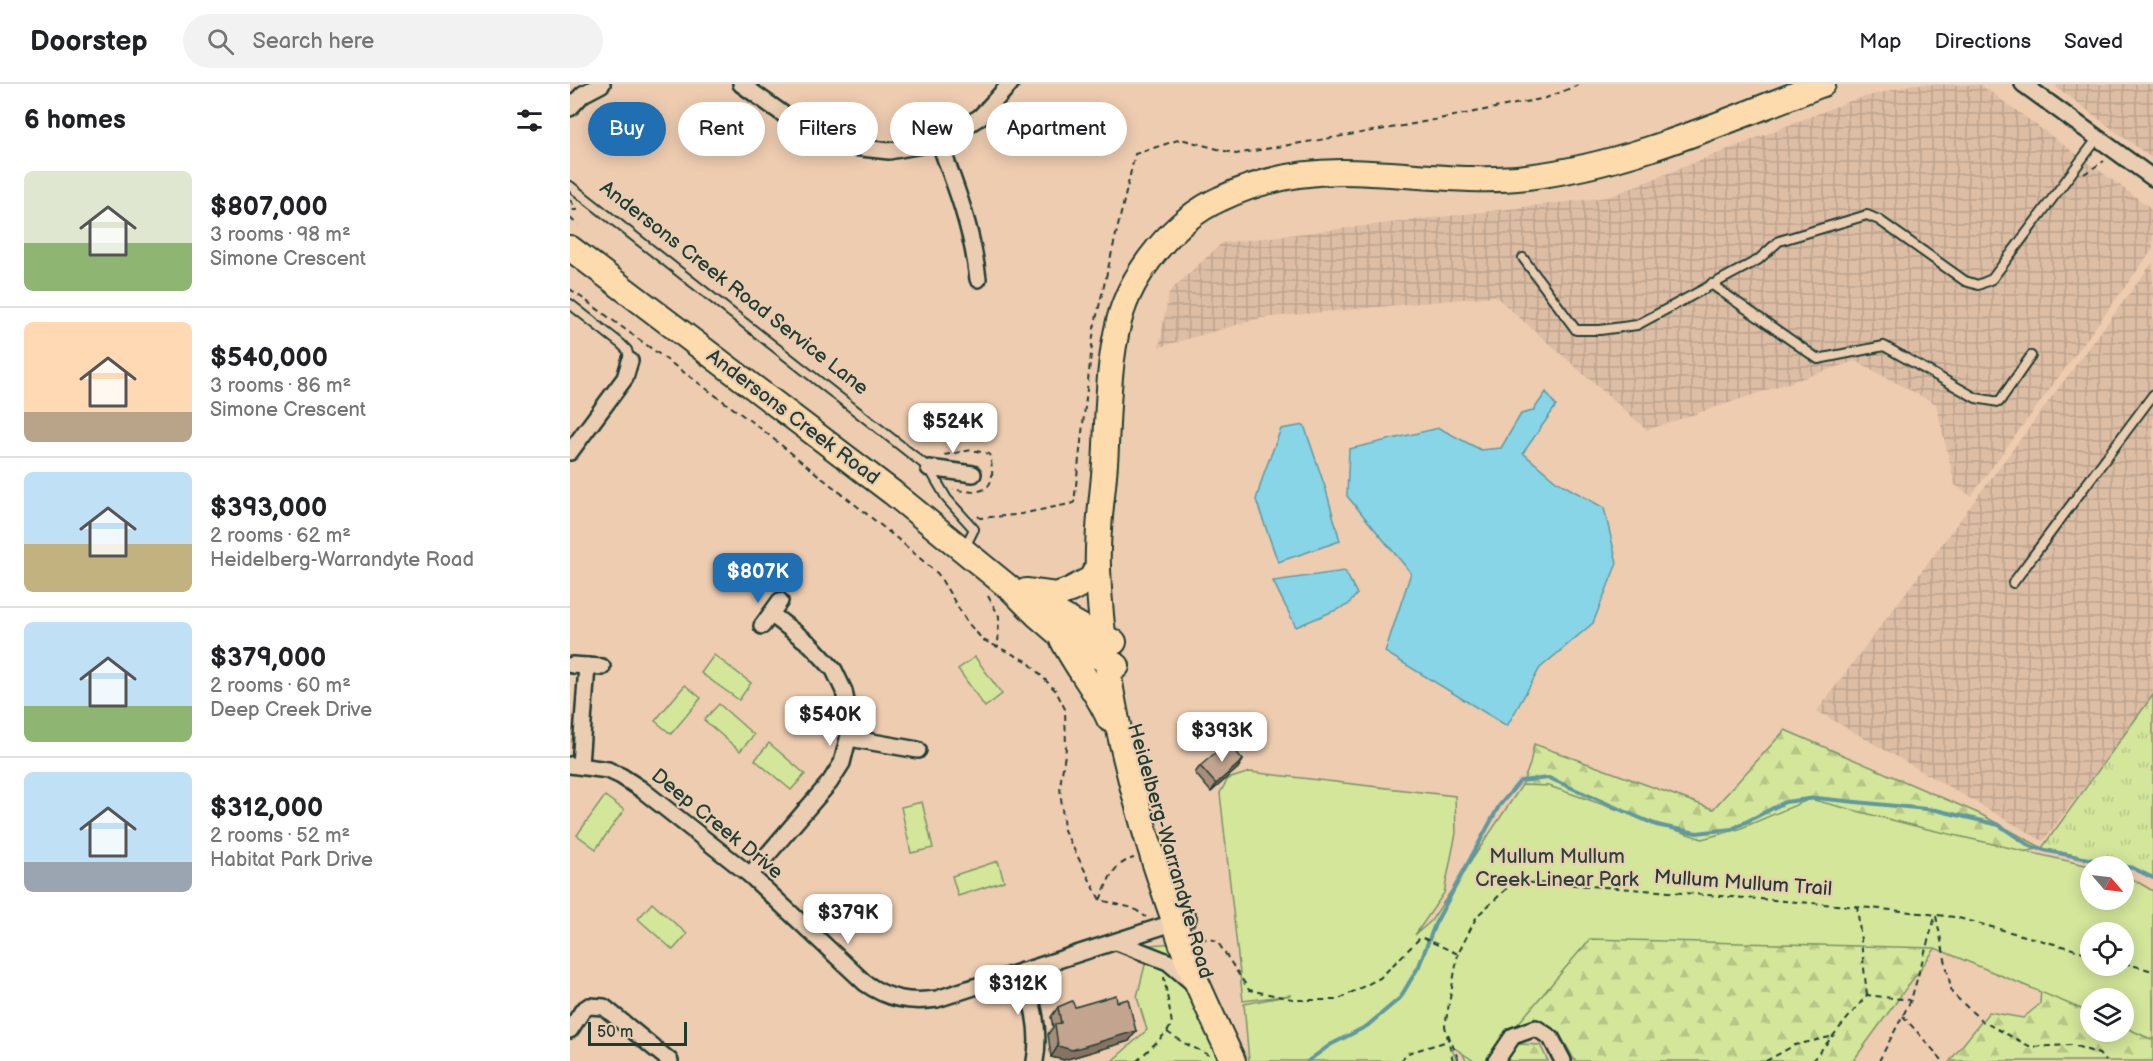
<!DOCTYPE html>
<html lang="en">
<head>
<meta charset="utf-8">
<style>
	:root { --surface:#fff; --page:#f2f2f2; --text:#202124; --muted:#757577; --line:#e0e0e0; --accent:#1f6fb2 }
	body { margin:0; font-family:"Balsamiq Sans",sans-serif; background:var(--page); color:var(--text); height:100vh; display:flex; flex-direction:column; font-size:22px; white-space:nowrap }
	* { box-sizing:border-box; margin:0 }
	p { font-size:20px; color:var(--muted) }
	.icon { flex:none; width:33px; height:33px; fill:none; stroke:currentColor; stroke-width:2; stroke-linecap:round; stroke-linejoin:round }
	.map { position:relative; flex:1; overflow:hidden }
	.panel { display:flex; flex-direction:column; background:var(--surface); width:570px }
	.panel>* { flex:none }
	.hud { position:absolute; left:18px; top:18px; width:570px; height:54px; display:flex; gap:12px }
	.needle { width:39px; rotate:118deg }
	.controls { position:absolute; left:1510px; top:772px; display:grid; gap:12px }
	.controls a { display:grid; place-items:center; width:54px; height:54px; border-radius:50%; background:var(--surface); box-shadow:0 3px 15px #0003; font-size:30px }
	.scale { position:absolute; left:18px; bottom:15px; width:99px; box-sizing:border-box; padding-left:6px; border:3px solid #1f3d34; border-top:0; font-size:16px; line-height:21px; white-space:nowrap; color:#1f3d34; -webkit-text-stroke:4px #ebcdb1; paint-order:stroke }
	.price { position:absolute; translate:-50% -51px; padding:0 14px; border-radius:12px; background:#fff; color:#222; font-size:20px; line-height:39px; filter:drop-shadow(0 2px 3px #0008) }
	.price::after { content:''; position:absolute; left:50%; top:36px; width:18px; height:14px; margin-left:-9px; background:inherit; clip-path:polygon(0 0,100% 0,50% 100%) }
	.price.on { background:var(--accent); color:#fff }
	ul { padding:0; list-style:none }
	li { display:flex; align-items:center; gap:18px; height:150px; padding:0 24px }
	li+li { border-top:2px solid var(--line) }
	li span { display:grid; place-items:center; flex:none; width:168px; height:120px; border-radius:9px; color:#555 }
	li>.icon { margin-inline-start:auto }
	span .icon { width:72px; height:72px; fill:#fffc; stroke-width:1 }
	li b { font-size:26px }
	h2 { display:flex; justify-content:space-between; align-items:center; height:72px; padding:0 24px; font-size:26px }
	.pill { padding:0 21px; border-radius:27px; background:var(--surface); box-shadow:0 3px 15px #0003; font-size:21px; line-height:54px }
	.pill.on { background:var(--accent); color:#fff }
	header { display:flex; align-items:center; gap:36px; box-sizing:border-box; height:84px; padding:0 30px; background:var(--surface); border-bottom:2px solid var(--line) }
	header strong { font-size:28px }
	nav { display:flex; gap:33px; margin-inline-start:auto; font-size:21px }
	.search { width:420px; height:54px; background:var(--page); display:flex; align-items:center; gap:15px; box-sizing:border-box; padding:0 21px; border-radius:33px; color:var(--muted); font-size:22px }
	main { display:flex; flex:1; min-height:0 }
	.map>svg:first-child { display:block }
	.industrial { fill:url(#industrial-grid) }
	.grass { fill:url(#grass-tufts); stroke:#799267; stroke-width:1.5 }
	.forest { fill:url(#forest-firs); stroke:#799267; stroke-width:1.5; fill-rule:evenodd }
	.park { fill:#d3e69a; stroke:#799267; stroke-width:1.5; fill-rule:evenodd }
	.water { fill:#88d5e8; stroke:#5e98a0; stroke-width:1.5 }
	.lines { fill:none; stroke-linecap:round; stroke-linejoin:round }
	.stream { stroke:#5e98a0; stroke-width:4 }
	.lane-casing { stroke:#1f3d34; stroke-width:12 }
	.street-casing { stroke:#1f3d34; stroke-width:20 }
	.primary-casing { stroke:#1f3d34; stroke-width:28 }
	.path { stroke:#1f3d34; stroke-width:2; stroke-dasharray:6 4.5; stroke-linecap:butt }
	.lane { stroke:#ebcdb1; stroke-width:8 }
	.street { stroke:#ebcdb1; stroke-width:15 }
	.primary { stroke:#fedbac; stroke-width:24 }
	.wall { fill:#a88d7a; stroke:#1f3d34; stroke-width:1.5 }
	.shaded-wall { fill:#887363; stroke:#1f3d34; stroke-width:1.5 }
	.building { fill:#c3a48e; stroke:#1f3d34; stroke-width:1.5 }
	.labels { text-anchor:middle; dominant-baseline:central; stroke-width:4.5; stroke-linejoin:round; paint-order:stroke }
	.street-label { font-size:20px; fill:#1f3d34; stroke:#ebcdb1 }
	.park-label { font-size:20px; fill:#284539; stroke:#ebcdb1 }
</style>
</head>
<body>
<header>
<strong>Doorstep</strong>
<div class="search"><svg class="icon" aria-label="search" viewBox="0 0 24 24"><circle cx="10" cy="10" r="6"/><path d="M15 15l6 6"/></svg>Search here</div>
<nav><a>Map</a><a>Directions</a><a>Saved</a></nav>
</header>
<main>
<section class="panel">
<h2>6 homes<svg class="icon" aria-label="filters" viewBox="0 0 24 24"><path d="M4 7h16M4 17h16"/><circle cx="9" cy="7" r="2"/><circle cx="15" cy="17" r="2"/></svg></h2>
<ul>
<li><span style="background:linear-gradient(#dfe7d0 60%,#8fb573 0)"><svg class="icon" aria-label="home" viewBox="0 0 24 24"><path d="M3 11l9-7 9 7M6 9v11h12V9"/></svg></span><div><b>$807,000</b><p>3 rooms · 98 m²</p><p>Simone Crescent</p></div></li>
<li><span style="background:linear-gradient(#ffd9b3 75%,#b9a48a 0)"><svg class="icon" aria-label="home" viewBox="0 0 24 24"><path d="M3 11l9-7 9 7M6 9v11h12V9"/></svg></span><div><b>$540,000</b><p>3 rooms · 86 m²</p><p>Simone Crescent</p></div></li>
<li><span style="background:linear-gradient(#bfe0f5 60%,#c2b280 0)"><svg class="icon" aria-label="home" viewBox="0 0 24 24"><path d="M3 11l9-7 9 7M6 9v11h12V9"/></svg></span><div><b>$393,000</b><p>2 rooms · 62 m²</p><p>Heidelberg-Warrandyte Road</p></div></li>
<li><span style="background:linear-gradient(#bfe0f5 70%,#8fb573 0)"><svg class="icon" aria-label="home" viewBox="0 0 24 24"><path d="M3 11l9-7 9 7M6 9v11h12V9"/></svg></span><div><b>$379,000</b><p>2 rooms · 60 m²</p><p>Deep Creek Drive</p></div></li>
<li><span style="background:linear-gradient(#bfe0f5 75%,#9aa5b1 0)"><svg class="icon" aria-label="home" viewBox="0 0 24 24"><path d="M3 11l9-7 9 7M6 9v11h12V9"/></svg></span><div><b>$312,000</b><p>2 rooms · 52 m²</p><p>Habitat Park Drive</p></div></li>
</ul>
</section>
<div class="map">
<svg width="1583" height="977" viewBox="0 0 1583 977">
	<defs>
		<pattern id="industrial-grid" width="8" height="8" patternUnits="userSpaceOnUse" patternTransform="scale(1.5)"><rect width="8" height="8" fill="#ddbda4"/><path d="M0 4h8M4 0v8" fill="none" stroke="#bda38e"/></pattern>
		<pattern id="grass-tufts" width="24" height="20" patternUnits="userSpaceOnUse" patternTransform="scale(1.5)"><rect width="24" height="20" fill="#d3e69a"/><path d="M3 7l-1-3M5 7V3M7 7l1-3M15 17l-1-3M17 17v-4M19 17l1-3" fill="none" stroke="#b5c685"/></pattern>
		<pattern id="forest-firs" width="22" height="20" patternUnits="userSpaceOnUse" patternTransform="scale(1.5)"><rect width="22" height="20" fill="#d3e69a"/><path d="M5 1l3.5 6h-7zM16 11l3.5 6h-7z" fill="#b5c685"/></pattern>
	</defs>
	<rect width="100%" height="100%" fill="#eeccb0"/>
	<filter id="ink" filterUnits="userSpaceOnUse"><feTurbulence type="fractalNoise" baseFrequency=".0167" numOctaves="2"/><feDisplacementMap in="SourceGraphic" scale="12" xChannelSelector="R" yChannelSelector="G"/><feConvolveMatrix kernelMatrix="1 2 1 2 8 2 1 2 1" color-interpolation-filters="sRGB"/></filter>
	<g filter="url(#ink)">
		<g class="industrial">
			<path d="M1344,0L1411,1L1578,122L1583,130V165L1401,412L1385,401L1366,320L1285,277L1077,346L925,212L691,234L589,263L599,208L652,159L1038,113L1280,17Z"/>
			<path d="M1489,0H1583V75L1486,3Z"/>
			<path d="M1583,178V613L1473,757L1247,627Z"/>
		</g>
		<path class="grass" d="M1583,611V793L1563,784L1472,764Z"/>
		<g class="forest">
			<path d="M1215,646L1410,730L1472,764L1433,772L1283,977H1005L988,947L970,940L921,977H896L893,970L888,870L960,680L964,660L1143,725Z"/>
			<path d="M1474,848L1521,882L1583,911V977H1380L1419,928L1453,934L1470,920ZM1521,915H1554V948H1521Z"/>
			<path d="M945,960L970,961L978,977H934Z"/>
		</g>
		<g class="park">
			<path d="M144,571L181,599L169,616L131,589Z"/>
			<path d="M405,573L432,610L415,623L388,585Z"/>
			<path d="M115,601L131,614L101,650L85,637Z"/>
			<path d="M149,620L184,651L170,667L134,636Z"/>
			<path d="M199,659L235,690L221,706L185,676Z"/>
			<path d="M680,688L885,712L886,749L874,809L845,851L861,837L952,701L979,702L1132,755L1169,745L1240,715L1353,744L1524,783H1521V816H1554V790L1583,807V956L1554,943V915H1521V929L1365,864L1020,855L941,948L921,977H904L880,961L887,977H679L674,920L721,911L673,917L650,709L658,695ZM1521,849H1554V882H1521Z"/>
			<path d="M35,712L54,726L26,765L7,751Z"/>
			<path d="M352,718L363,764L341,769L331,723Z"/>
			<path d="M428,777L434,797L388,812L382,792Z"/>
			<path d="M82,819L117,850L103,866L68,835Z"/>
			<path d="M606,859L663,977H542L577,946L567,913L580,861Z"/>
		</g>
		<g class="water">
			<path d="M976,308L986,322L953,369L986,397L1034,424L1047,479L1023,539L970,584L937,642L815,568L841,489L777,412L779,365L869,344L911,366L931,364L951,330L963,327Z"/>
			<path d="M734,341L756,406L770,457L708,478L686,416L694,389L711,345Z"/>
			<path d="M775,487L787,510L778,521L726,543L703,497Z"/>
		</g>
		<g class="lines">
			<path class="stream" d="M738,977L760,961L797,942L830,914L849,882L865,840L929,722L950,697L979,694L1086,741L1127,749L1162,745L1215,718L1246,714L1366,726L1429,741L1460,762L1478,767L1563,784L1583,794"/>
			<g class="lane-casing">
				<g id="lane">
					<path d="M0,102L359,384L377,415L404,445L395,463"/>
					<path d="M953,174L1006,246H1030L1067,241L1188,176L1209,157L1297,131L1309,136L1395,197L1408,201L1422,195L1527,55"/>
					<path d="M1141,200L1248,275L1314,262L1406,314L1429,318L1461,272"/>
					<path d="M0,220L51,260L57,266L60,277"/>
					<path d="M1443,499L1583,311"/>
				</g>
			</g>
			<g class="street-casing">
				<g id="street">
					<path d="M171,0L240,49L261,58L282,63L319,67L369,58L410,33L440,0"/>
					<path d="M1453,0L1583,94"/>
					<path d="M0,24L13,10L32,0"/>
					<path d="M369,58C387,105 402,145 408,195"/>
					<path d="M0,368L55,294L60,277"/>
					<path d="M359,384L403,390"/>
					<path d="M192,542L210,517"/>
					<path d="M2,581L32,583"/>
					<path d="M279,654L348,666"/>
					<path d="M0,681L38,686L51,692L71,705L180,791L295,899C318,915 339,919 367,915L618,834"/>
					<path d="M10,681L17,582"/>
					<path d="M180,791L260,698L272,679L281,643L274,607L264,586L241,561L201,530"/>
					<path d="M547,858L598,878L625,901"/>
					<path d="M452,887C462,917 471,945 465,977"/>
					<path d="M0,946L13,926L19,922L34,923L100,977"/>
					<path d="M926,977L943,952L966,944L981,954L993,977"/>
				</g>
			</g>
			<g class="primary-casing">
				<g id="primary">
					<path d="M0,164L323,409L442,506L468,532L490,551L515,566L547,582"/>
					<path d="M456,507L486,511L500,506L521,495L528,482"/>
					<path d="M466,517L526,551L544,558"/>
					<path d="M490,551C504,581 526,605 539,635"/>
					<path d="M663,977C649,947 634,916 621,885C612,864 606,841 598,819C561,712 532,599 528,485C526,443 535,402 536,361C538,320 539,277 549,237C561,189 605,135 650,115C688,97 730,88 771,88C833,88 895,100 957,93C1060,81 1157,36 1253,0"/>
				</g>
			</g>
			<g class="path">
				<path d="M1514,90L1534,77"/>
				<path d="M0,116L7,126H0"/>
				<path d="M0,134L8,141"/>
				<path d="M0,205L190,344L329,456L368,490L397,538L413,556L457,577L486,607L495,625L496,664L490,702L494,746L530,816L563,824L576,833"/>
				<path d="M374,371L402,366L419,370C429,404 415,413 383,405"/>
				<path d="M408,432L410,434L446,431L504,419L524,244L565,70L611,55L666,70L838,41L976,14L1011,0"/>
				<path d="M418,512L429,532L428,563"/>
				<path d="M530,816C539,796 542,780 564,774"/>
				<path d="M1287,821L1297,911"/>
				<path d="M1366,832L1382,909L1412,937L1461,963L1503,961L1529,970L1536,977"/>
				<path d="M631,857L637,854L647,857L679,906L727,916H767L810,894L851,853L888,870L907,832L944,798C1026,801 1107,809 1189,815C1255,820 1320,825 1385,833L1521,870"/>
				<path d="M1554,879L1583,887"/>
				<path d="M1333,932L1373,977"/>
				<path d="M597,948L614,959L639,971"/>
				<path d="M878,950L889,977"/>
				<path d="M567,977L597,948L602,940L594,893"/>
				<path d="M831,977L838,969L878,957"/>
				<path d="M883,977L875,942L888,870"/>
				<path d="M1196,977L1225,961L1260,953"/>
				<path d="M1242,977L1297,911L1340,916"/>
				<path d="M1309,977L1341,916L1365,833"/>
			</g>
			<use href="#lane" class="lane"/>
			<use href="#street" class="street"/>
			<use href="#primary" class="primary"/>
		</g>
		<g class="wall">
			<path d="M673,676L668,684L641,708L625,689L630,682Z"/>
			<path d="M547,918L566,947L559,957L494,976L481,973L478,950L483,943L481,933L488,923H505Z"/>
		</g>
		<g class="shaded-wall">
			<path d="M673,676L668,684L641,708L646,700Z"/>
			<path d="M566,947L559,957L494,976L481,973L488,962Z"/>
		</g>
		<g class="building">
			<path d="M658,658L673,676L646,700L630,682Z"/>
			<path d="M546,911L547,918L558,915L566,947L502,966L488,962L485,940L491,939L488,923L502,917L505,923Z"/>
		</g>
	</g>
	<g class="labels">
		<g class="street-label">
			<text transform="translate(164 204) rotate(38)">Andersons Creek Road Service Lane</text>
			<text transform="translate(223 333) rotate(37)">Andersons Creek Road</text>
			<text transform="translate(147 740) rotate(39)">Deep Creek Drive</text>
			<text transform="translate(600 767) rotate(74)">Heidelberg-Warrandyte Road</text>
			<text transform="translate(1173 799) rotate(4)">Mullum Mullum Trail</text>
		</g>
		<g class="park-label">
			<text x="987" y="773">Mullum Mullum<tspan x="987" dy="23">Creek Linear Park</tspan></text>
		</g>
	</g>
</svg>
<div class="controls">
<a><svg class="needle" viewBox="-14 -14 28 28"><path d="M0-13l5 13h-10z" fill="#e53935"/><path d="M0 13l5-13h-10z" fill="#757577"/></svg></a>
<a><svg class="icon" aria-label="locate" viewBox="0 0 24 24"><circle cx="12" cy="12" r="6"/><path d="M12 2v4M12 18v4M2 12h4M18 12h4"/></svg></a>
<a><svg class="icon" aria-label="layers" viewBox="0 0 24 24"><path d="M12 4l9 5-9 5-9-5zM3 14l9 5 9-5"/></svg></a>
</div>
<div class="scale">50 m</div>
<b class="price" style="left:383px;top:370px">$524K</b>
<b class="price on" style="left:188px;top:520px">$807K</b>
<b class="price" style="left:260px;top:663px">$540K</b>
<b class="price" style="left:652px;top:679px">$393K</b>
<b class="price" style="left:278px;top:861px">$379K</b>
<b class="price" style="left:448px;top:932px">$312K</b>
<div class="hud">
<a class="pill on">Buy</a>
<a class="pill">Rent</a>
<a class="pill">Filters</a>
<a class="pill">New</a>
<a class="pill">Apartment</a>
</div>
</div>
</main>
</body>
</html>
